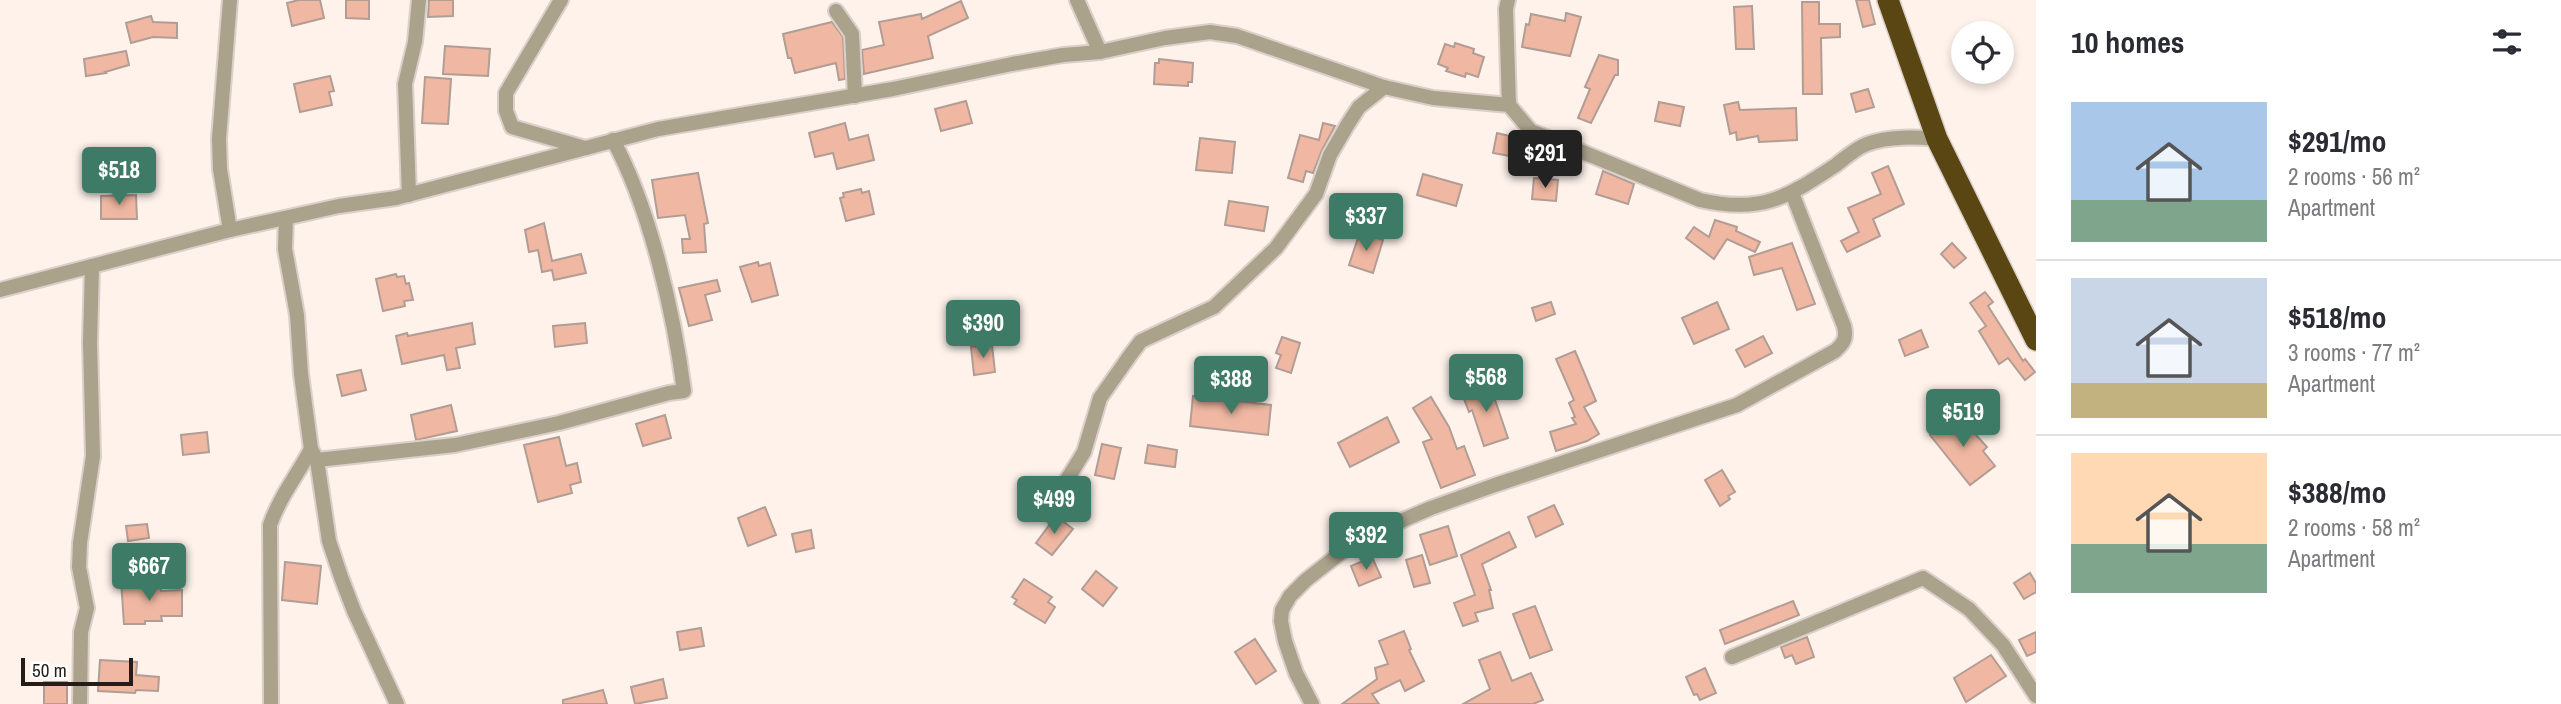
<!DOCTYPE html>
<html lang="en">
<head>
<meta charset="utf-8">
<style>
	:root { --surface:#fff; --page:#f7f7f7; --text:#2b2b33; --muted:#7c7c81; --line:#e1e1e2; --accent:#3e7b66 }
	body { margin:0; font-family:"Archivo Narrow",sans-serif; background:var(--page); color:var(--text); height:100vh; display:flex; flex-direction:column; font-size:26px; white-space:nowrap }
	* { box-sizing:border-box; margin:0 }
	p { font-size:23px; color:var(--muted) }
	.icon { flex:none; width:38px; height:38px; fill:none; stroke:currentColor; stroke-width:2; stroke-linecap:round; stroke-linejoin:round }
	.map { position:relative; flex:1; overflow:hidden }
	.panel { display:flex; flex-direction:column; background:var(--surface); width:525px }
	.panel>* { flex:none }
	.tools { position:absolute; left:1951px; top:21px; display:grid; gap:14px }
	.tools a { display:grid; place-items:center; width:63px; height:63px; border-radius:50%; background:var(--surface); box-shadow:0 4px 10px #0003; font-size:35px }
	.scale { position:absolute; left:21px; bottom:18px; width:112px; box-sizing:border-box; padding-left:7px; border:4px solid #231c18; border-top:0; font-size:19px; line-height:24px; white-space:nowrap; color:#231c18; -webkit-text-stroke:5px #fff; paint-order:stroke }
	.price { position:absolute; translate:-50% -60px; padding:0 16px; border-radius:7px; background:var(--accent); color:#fff; font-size:23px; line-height:46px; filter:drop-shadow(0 2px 4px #0008) }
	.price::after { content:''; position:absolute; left:50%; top:42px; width:21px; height:16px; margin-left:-10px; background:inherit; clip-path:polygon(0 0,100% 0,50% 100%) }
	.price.current { background:#222; color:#fff }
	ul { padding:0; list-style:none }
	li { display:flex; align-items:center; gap:21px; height:175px; padding:0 35px }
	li+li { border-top:2px solid var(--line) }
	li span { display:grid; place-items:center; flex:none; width:196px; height:140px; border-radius:0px; color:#555 }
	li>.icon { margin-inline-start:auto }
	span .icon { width:84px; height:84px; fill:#fffc; stroke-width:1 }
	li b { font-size:30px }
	h2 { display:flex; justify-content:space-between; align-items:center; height:84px; padding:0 35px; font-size:30px }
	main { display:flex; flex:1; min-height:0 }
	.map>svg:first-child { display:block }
	.building { fill:#f0b8a2; stroke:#b29d95; stroke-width:2 }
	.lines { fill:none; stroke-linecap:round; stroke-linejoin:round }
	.street-casing { stroke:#dbd0c9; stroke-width:18 }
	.highway-casing { stroke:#dbd0c9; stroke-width:24 }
	.street { stroke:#aba28c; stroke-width:14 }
	.highway { stroke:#594612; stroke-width:21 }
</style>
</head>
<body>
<main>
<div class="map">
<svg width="2036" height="704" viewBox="0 0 2036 704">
	<rect width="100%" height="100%" fill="#fef2eb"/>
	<g class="building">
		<path d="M299,0H320L324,18L292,26L287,3Z"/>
		<path d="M346,0H369V19L346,18Z"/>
		<path d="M429,0H453V16L428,17Z"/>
		<path d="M1856,0H1869L1875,24L1863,27Z"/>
		<path d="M961,1L968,18L928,36L933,58L864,74L862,50L884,45L879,22L921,14L922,19Z"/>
		<path d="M1802,2H1819V24H1840V37L1821,38L1822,94H1803Z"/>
		<path d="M1752,6L1754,49H1736L1734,7Z"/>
		<path d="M1566,13L1581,17L1570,56L1522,47L1526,24L1529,25L1531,14L1565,21Z"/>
		<path d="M151,16L153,22L177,23V38L153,37L131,43L126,23Z"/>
		<path d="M832,22L843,37L845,79L839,80L836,63L795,73L791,58H788L783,34Z"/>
		<path d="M1455,43L1474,49L1473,53L1484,57L1478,77L1466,73L1465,77L1446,71L1448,68L1438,64L1445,44L1454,47Z"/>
		<path d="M445,46L490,49L488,76L443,74Z"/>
		<path d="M126,51L129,65L105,72L106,73L86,76L84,59Z"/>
		<path d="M1599,55L1618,60V75H1615L1591,123L1578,118L1590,89L1585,87Z"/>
		<path d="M1159,59L1193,63L1192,82H1188V86L1154,84L1155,63H1159Z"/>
		<path d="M330,76L334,91L329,92L332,105L300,112L294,84Z"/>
		<path d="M425,77L451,79L448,124L422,123Z"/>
		<path d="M1868,89L1874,107L1856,112L1851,94Z"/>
		<path d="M966,101L972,123L941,131L935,109Z"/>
		<path d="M1659,102L1684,107L1680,126L1655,121Z"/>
		<path d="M1738,102L1740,110L1796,108L1797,140L1759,142L1758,136L1737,140L1736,132L1730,134L1724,105Z"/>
		<path d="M845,123L849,140L868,135L874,160L837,169L833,153L815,157L809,133Z"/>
		<path d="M1323,123L1335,126L1322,150L1313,173L1306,171L1303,182L1288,178L1300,135L1319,140Z"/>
		<path d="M1497,133L1530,141L1526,159L1493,153Z"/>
		<path d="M1200,138L1235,142L1232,173L1196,170Z"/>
		<path d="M1888,166L1904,204L1873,219L1880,236L1847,252L1841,241L1859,232L1848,208L1881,194L1872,173Z"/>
		<path d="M1603,171L1634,184L1628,204L1596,194Z"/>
		<path d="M698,173L708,223L704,224L706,252L683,253L682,239H690L685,215L658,218L652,180Z"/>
		<path d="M1423,174L1462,185L1456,206L1417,195Z"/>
		<path d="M1534,178L1558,180L1556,201L1532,199Z"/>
		<path d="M861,189L862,193L869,191L874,214L846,221L840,198L844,197L843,193Z"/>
		<path d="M136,195L137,219H101V196Z"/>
		<path d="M1229,201L1268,207L1264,231L1225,225Z"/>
		<path d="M1715,220L1737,227L1736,231L1760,242L1755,252L1727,239L1714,259L1686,238L1694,227L1709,237Z"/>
		<path d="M544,223L552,261L581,254L586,273L554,280L552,270L542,272L538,250L529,252L525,230Z"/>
		<path d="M1360,232L1383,240L1373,273L1349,265Z"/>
		<path d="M1792,243L1815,304L1797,310L1782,268L1754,275L1749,257Z"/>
		<path d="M1952,243L1966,258L1954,268L1941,254Z"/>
		<path d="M758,262L759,266L770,263L778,295L752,302L740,267Z"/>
		<path d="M396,274L397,277L404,276L406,284L409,283L413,300L404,301L405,306L383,311L376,279Z"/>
		<path d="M717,280L720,291L705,295L712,320L689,326L679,288Z"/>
		<path d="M1985,292L1993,302L1988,306L2023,361L2025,359L2035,372L2025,380L2008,358L1999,364L1979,331L1986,326L1970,303Z"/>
		<path d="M1551,302L1555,314L1536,321L1532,308Z"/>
		<path d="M1717,302L1729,329L1694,344L1682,318Z"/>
		<path d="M472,323L475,344L456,348L460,368L447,370L444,355L402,364L396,336L407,333L408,336Z"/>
		<path d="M585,323L587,343L555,347L553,326Z"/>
		<path d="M1921,330L1928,347L1905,356L1899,340Z"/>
		<path d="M1763,336L1772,353L1745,367L1736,350Z"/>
		<path d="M1282,337L1300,343L1291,373L1276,368L1281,355L1276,353Z"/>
		<path d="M992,345L995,372L974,375L971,347Z"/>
		<path d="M1575,351L1596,401L1584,407L1599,434L1587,441L1556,451L1550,432L1576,424L1572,418L1575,417L1569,403L1574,400L1556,359Z"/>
		<path d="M361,370L366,390L342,396L337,375Z"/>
		<path d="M1485,381L1488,390L1491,388L1508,438L1484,446L1472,410L1469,412L1464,399L1468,397L1465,389Z"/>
		<path d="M1193,396L1271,405L1268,435L1190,426Z"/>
		<path d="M1431,397L1449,427L1457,449L1464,446L1475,475L1441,488L1423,442L1432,439L1413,408Z"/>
		<path d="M451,405L457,431L416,440L411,415Z"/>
		<path d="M1957,414L1987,447L1983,451L1995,466L1970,485L1930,435Z"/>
		<path d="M665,415L671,438L643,446L636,424Z"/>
		<path d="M1387,417L1399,442L1350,467L1338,443Z"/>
		<path d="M207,432L209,452L183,455L181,435Z"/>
		<path d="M559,437L566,466L577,463L581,482L570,485L572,493L538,502L524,445Z"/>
		<path d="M1102,444L1121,448L1114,479L1095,475Z"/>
		<path d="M1148,445L1177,450L1175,467L1145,463Z"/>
		<path d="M1722,470L1735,492L1728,496L1730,499L1720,506L1705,480Z"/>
		<path d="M1554,505L1563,524L1536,537L1528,517Z"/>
		<path d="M765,507L776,535L748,546L738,518Z"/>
		<path d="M1056,516L1073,529L1052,555L1036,543Z"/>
		<path d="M147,524L149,538L128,541L126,526Z"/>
		<path d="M1448,526L1457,556L1430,565L1420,535Z"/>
		<path d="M811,530L814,548L796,552L792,534Z"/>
		<path d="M1509,532L1516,547L1482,564L1491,590H1489L1493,608L1475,613L1478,621L1463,626L1454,603L1475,595L1461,555Z"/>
		<path d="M1422,555L1430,583L1414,587L1406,560Z"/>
		<path d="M1372,557L1381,577L1359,586L1351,566Z"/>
		<path d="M285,562L321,566L317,604L282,600Z"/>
		<path d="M1096,571L1117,588L1103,606L1082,589Z"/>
		<path d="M2030,573L2036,583V592L2024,599L2014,583Z"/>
		<path d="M1024,579L1052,597L1048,602L1055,607L1045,623L1014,604L1017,600L1012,597Z"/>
		<path d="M144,580L145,587H160L161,591L182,590V616H161L162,621H145V624H124L121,581Z"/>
		<path d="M1793,601L1799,615L1725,644L1720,630Z"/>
		<path d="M1535,606L1552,650L1530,658L1513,614Z"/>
		<path d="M701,628L704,646L680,650L677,632Z"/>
		<path d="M1404,631L1411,649L1409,650L1424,681L1405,691L1400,680L1372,694L1379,704H1342L1377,679L1375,668L1388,664L1379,641Z"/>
		<path d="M2036,632V652L2027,656L2019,640Z"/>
		<path d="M1807,637L1814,657L1796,664L1792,655L1785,658L1781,647Z"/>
		<path d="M1255,639L1276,671L1256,684L1235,652Z"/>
		<path d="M1500,652L1512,681L1531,673L1543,700L1533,704H1463L1490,689L1479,660Z"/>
		<path d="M1991,655L2006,676L1966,702L1954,678Z"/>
		<path d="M100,660L137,662L136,675L159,677L158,691L136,690L135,693L98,691Z"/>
		<path d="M1705,668L1716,693L1700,700L1697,694L1694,695L1686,677Z"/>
		<path d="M663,679L667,698L635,704L631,687Z"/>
		<rect x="44" y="682" width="23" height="22"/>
		<path d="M603,690L607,704H563V700Z"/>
	</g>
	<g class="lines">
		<g class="street-casing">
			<g id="street">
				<path d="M561,0L506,93V111L512,127L585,148"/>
				<path d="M1077,0L1100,52"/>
				<path d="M1508,0L1506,9L1509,105"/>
				<path d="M836,11L852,34L855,96"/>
				<path d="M409,195L405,84L415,42L419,0"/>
				<path d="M286,218L285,249L297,315L301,374L311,449L317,460L329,541L341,577L354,611L397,704"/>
				<path d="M230,230L220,169L219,139L230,0"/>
				<path d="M0,290L230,230L339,206L396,198L658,129L893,89L1012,64L1063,55L1100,52L1165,38L1210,32L1237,36L1384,87L1433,98L1509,105L1531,131L1700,200C1761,214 1786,198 1836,165C1845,158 1856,148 1867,144C1890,136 1914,137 1937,139"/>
				<path d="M317,460L455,445L559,423L669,393L684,391C674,314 650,208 613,140"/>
				<path d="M1052,504L1084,452L1100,398L1131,354L1141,341L1214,307L1276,248L1316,194L1330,155L1348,124L1359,107L1384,87"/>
				<path d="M1732,657L1923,578L1969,609L2003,645L2036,696"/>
				<path d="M80,704L81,632L87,608L79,567L80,543L93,456L90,343L92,266"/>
				<path d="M271,704L270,525C280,496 297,476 311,449"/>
				<path d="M1312,704L1296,673L1285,641L1281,621L1282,610L1290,596L1306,580L1357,540L1431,508L1495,485L1737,405L1835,351C1844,343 1847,338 1844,326L1792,193"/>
			</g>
		</g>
		<g class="highway-casing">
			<path id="highway" d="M1888,0L1937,139L2036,340"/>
		</g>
		<use href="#street" class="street"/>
		<use href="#highway" class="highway"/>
	</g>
</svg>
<div class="tools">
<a><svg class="icon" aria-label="locate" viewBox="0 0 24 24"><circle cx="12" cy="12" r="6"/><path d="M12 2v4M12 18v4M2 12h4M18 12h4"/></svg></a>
</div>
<div class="scale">50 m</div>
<b class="price current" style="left:1545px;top:190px">$291</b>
<b class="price" style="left:119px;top:207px">$518</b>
<b class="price" style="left:1366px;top:253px">$337</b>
<b class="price" style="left:983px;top:360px">$390</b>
<b class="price" style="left:1486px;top:414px">$568</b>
<b class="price" style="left:1231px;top:416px">$388</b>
<b class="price" style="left:1963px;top:449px">$519</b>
<b class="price" style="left:1054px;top:536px">$499</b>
<b class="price" style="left:1366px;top:572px">$392</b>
<b class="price" style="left:149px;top:603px">$667</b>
</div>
<section class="panel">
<h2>10 homes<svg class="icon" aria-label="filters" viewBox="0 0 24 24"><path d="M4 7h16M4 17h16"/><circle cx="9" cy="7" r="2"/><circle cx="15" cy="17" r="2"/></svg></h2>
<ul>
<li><span style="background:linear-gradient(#a9c7e8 70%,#7fa58c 0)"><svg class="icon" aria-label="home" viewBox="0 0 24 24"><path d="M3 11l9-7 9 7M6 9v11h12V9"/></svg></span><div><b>$291/mo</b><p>2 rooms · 56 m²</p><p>Apartment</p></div></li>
<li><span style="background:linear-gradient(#c9d6e8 75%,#c2b280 0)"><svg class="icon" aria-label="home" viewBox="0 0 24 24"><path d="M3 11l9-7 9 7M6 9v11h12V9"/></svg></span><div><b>$518/mo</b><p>3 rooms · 77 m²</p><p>Apartment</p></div></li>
<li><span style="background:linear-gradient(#ffd9b3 65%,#7fa58c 0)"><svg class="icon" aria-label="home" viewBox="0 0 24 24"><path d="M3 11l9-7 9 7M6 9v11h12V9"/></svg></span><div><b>$388/mo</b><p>2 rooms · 58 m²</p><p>Apartment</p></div></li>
</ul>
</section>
</main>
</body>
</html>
